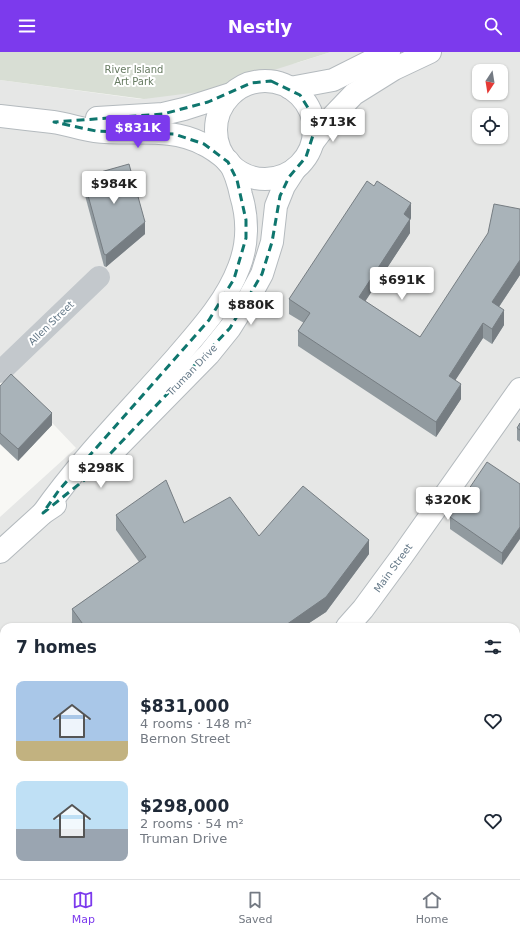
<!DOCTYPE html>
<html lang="en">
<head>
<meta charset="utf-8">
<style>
	:root { --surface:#fff; --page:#f2f2f3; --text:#1f2937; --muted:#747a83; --line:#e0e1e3; --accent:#7c3aed }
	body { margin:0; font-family:"DejaVu Sans",sans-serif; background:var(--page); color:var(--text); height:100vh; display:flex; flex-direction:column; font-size:15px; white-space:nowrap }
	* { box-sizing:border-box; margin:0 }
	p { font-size:13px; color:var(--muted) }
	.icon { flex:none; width:22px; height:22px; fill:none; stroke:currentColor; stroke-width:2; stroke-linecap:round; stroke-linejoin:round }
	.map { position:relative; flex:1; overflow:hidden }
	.drawer { position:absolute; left:0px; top:571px; width:520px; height:256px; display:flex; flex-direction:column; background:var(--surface); border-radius:12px 12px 0 0; box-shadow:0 1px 3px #0004 }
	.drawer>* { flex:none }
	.needle { width:26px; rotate:192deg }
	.fabs { position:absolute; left:472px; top:12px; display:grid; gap:8px }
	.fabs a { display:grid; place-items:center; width:36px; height:36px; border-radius:8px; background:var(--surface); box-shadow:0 1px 3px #0004; font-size:20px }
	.price { position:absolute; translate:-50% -34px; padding:0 9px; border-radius:4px; background:#fff; color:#222; font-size:13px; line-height:26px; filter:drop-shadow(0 1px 2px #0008) }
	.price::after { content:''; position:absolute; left:50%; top:24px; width:12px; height:9px; margin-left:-6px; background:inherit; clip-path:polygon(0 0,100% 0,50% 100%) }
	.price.on { background:var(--accent); color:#fff }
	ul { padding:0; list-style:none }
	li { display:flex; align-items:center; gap:12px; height:100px; padding:0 16px }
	li span { display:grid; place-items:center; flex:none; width:112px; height:80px; border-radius:8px; color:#555 }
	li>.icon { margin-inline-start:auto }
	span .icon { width:48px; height:48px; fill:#fffc; stroke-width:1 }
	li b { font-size:17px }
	h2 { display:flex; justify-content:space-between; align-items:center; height:48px; padding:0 16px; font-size:17px }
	header { display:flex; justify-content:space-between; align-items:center; height:52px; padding:0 16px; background:var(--accent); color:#fff; font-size:18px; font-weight:600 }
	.menu { display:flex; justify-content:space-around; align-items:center; height:56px; border-top:1px solid var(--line); background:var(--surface); font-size:11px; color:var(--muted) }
	.menu a { display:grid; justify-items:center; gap:2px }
	.menu .on { color:var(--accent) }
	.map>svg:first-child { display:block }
	.built { fill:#e6e7e6; fill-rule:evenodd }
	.green { fill:#d8ded4 }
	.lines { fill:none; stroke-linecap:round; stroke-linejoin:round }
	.major-casing { stroke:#b4babe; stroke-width:24 }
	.minor { stroke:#c3c8cc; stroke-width:22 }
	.major { stroke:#fff; stroke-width:22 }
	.wall { fill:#919a9f }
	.shaded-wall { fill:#767d82 }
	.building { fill:#a9b3b9; stroke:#767d82 }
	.marked { fill:none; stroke:#0f766e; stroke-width:3; stroke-dasharray:8 5; stroke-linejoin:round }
	.labels { text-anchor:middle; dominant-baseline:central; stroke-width:4; stroke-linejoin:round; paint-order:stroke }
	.park-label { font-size:10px; fill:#667a61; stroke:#fff }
	.street-label { font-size:10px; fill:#657988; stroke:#fff }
</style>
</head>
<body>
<header><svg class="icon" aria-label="menu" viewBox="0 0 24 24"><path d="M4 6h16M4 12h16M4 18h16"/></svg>Nestly<svg class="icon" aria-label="search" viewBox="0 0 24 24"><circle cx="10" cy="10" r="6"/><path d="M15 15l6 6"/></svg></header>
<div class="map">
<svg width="520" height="827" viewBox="0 0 520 827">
	<rect width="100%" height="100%" fill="#f8f8f5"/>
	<path class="built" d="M331,0H520V827H374L375,823H516V575H4V823H215L208,827H0V465L76,396L0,316V28L140,47L300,10ZM479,19H501V41H479ZM479,63H501V85H479Z"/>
	<path class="green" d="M0,0H331L207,39L144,47L0,28Z"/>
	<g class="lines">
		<g class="major-casing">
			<g id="major">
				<circle cx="265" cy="78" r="49"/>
				<path d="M290,36L333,28L389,0"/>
				<path d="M0,64C18,66 35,68 53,70C67,72 81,77 95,79C132,84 169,74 203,92C210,95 222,104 228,109C234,116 239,133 241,143C248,166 248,192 239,215C226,250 199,279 175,307C131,357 81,407 43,461"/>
				<path d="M97,66L163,62L184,57L231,42"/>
				<path d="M313,90L332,65L354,42L394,17L430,0"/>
				<path d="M100,413L209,302L230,276L250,244L262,222L272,190L276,154L284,134L295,117"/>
				<path d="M0,500L43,461L55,453"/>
				<path d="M347,575L363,557L402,504L520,337"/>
				<path d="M0,819L4,816"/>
			</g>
		</g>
		<g class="minor">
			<path d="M0,320L99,225"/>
			<path d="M516,693H520"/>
			<path d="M109,823L112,827"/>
			<path d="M376,827L377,823"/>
		</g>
		<use href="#major" class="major"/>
	</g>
	<g class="wall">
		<path d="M83,125L145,182L106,215L104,214L83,136Z"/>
		<path d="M374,134L411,166L410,168V181L365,249L420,285L520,157V223L499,255L504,273L492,292L483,286L455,328L461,347L436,385L298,294V279L304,271L289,262V247Z"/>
		<path d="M0,334L52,373L18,409L0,392Z"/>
		<path d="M520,371V390L517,388V376Z"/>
		<path d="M520,432L502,513L450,477V465Z"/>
		<path d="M116,463L184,471L259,484L369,502L326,560L303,575H75L72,572V557L139,510L116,478Z"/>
		<path d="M516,704H520V762L516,761Z"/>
	</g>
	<g class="shaded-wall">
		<path d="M411,151V166L410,168V181L359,259V245L404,162Z"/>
		<path d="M145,170V182L106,215V203Z"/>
		<path d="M520,208V223L492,265V250Z"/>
		<path d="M504,258V273L492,292V277Z"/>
		<path d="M483,271V286L449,338V324Z"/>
		<path d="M461,332V347L436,385V370Z"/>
		<path d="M52,361V373L18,409V397Z"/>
		<path d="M520,475V487L502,513V501Z"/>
		<path d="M369,488V502L326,560L303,575H283Z"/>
		<path d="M4,769V783L0,786V771Z"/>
	</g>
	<g class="building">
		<path d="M129,112L145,170L106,203L104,202L83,125Z"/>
		<path d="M367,129L374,134L377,129L411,151L404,162L410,167L359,245L420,285L488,181L494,152L520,157V208L492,250L504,258L492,277L483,271L449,324L461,332L436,370L298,279L310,261L289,247Z"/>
		<path d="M11,322L52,361L18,397L0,381V334Z"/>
		<path d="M520,371V378L517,376Z"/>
		<path d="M487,410L520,432V475L502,501L450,465Z"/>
		<path d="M166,428L184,471L230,445L259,484L303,434L369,488L326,545L283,575H85L72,557L146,505L116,463Z"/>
		<path d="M4,686V769L0,771V688Z"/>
		<path d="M516,704H520V754L516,753Z"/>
		<path d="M16,823H102L105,827H11Z"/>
		<path d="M329,824L343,827H328Z"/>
	</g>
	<path class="marked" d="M271,29L300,43L313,64L315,77L306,105L289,125L280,144L272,190L262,222L230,276L88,425L43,461L59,438L209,268L234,227L246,186V168L237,128L228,110L204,92L174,82L96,79L54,70L163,62L208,50L251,31Z"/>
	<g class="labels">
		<g class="park-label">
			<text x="134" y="17">River Island<tspan x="134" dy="12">Art Park</tspan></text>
		</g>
		<g class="street-label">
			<text transform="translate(51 271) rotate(-44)">Allen Street</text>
			<text transform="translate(192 318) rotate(-46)">Truman Drive</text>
			<text transform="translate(393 516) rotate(-54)">Main Street</text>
		</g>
	</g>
</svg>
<div class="fabs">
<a><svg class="needle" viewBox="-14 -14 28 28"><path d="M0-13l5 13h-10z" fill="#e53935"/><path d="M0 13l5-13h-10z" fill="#747a83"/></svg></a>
<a><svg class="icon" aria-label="locate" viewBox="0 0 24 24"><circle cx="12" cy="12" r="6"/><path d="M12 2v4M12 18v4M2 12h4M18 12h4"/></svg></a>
</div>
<b class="price" style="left:333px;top:91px">$713K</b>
<b class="price on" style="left:138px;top:97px">$831K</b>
<b class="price" style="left:114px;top:153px">$984K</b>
<b class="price" style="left:402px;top:249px">$691K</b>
<b class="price" style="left:251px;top:274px">$880K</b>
<b class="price" style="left:101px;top:437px">$298K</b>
<b class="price" style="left:448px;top:469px">$320K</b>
<section class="drawer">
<h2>7 homes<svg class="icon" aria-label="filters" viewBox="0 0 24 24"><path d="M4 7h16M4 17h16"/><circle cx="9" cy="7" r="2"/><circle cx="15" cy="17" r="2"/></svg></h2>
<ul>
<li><span style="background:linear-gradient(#a9c7e8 75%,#c2b280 0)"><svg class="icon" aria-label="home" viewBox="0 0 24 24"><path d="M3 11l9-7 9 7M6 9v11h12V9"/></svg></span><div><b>$831,000</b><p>4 rooms · 148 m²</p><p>Bernon Street</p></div><svg class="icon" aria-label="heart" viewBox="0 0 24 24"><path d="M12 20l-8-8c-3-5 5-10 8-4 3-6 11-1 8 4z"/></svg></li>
<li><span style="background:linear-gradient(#bfe0f5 60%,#9aa5b1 0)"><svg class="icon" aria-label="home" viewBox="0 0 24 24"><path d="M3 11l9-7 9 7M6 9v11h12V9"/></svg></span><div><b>$298,000</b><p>2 rooms · 54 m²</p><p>Truman Drive</p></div><svg class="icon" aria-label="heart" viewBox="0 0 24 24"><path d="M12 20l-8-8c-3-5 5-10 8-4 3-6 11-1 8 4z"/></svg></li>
</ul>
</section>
</div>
<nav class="menu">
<a class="on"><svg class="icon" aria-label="map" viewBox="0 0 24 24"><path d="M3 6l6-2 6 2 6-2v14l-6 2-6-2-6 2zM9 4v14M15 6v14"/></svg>Map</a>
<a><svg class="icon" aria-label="saved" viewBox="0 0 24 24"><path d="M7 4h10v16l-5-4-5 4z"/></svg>Saved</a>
<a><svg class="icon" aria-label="home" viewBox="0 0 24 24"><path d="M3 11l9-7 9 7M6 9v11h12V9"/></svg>Home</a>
</nav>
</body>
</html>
